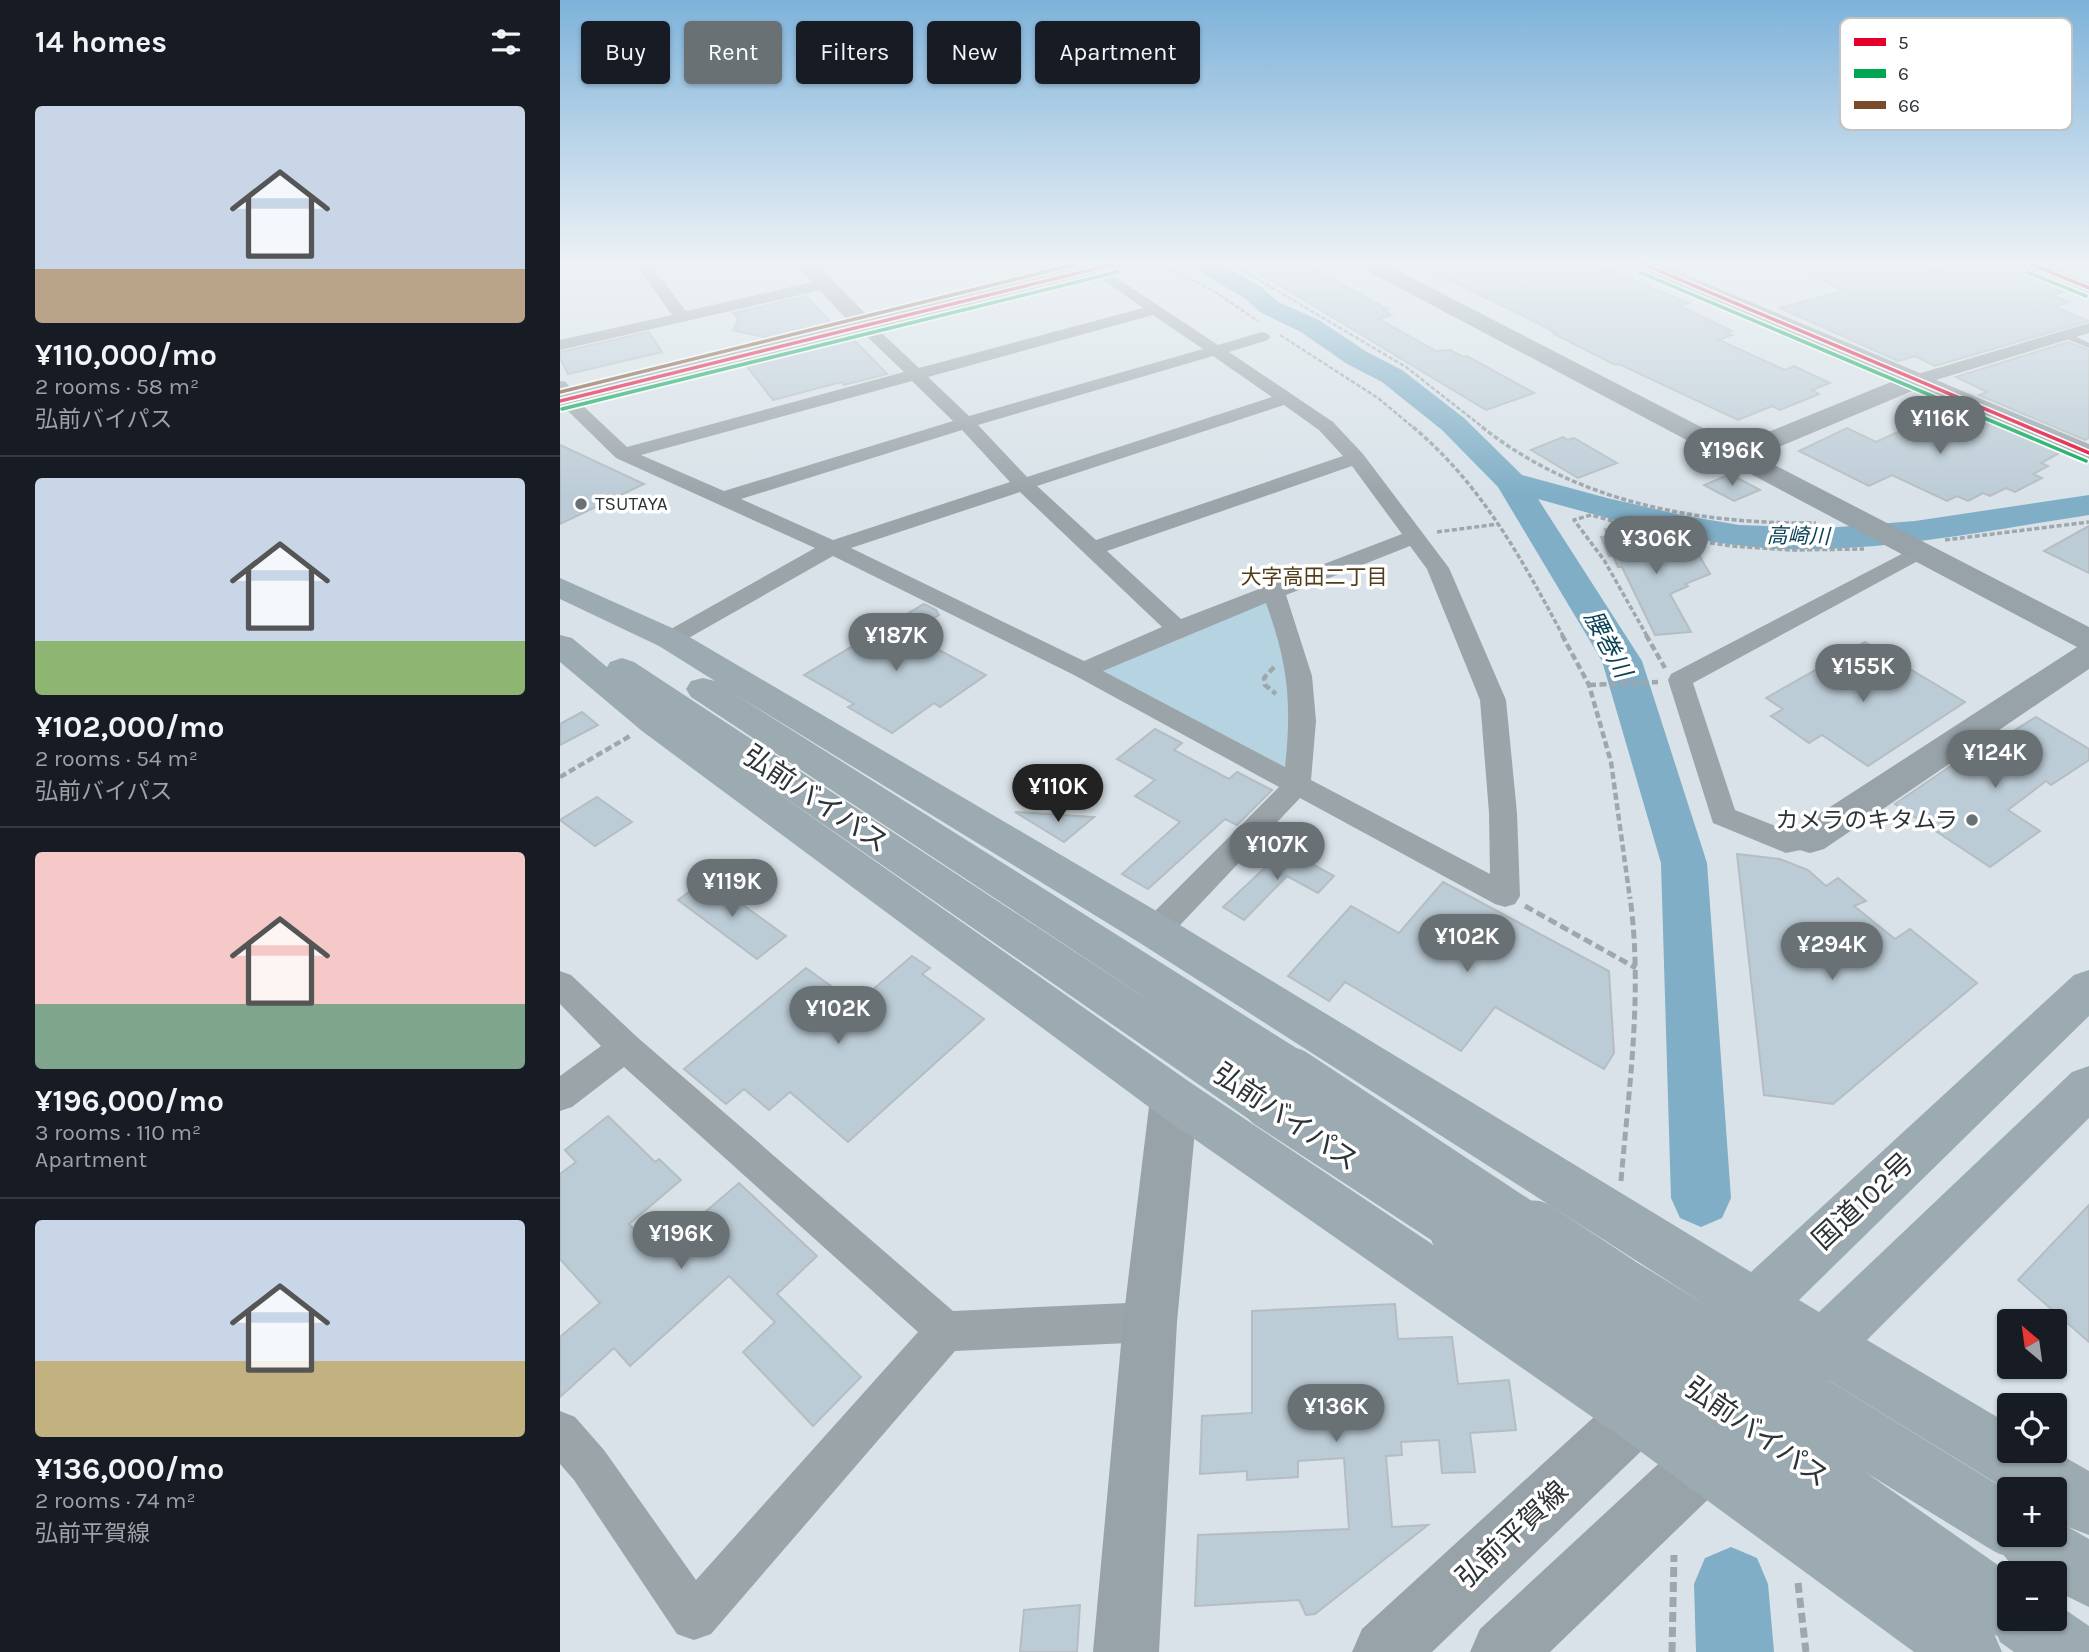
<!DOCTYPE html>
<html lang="en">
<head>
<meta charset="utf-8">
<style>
	:root { --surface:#171b24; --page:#20242c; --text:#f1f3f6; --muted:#9ea1a6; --line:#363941; --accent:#697175 }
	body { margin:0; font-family:Karla,"Noto Sans JP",sans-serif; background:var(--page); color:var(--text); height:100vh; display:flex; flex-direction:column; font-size:26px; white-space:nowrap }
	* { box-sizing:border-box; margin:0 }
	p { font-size:23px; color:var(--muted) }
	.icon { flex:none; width:38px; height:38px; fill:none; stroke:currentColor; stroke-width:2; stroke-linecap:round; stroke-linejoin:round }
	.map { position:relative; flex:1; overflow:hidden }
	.drawer { display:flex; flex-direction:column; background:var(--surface); width:560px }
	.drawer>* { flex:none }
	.top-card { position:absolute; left:21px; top:21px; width:665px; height:63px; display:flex; gap:14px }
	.needle { width:46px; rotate:331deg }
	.buttons { position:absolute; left:1437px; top:1309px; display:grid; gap:14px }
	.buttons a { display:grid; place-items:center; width:70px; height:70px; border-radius:7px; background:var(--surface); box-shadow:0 2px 5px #0004; font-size:35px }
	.price { position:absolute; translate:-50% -60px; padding:0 16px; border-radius:24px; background:var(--accent); color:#fff; font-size:23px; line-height:46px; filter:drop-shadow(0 2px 4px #0008) }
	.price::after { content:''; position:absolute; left:50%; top:42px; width:21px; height:16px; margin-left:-10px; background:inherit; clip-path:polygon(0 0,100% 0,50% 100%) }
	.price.active { background:#222; color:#fff }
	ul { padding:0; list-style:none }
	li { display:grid; align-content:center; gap:14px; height:371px; padding:0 35px }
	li+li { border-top:2px solid var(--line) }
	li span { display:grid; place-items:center; height:217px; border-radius:7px; color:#555 }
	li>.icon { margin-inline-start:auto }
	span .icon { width:126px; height:126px; fill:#fffc; stroke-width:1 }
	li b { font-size:30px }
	h2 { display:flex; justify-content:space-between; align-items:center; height:84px; padding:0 35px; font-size:30px }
	.chip { padding:0 24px; border-radius:7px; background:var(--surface); box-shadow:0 2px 5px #0004; font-size:24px; line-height:63px }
	.chip.active { background:var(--accent); color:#fff }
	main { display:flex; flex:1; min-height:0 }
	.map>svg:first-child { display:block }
	.green { fill:#b6d3e2 }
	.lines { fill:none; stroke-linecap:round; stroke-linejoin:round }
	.river { fill:#7faec6; fill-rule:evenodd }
	.building { fill:#bcccd6; stroke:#b5bdc2; stroke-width:2 }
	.path-far4 { stroke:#9fa7ac; stroke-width:2.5; stroke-dasharray:4.5 2; stroke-linecap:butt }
	.path-far3 { stroke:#9fa7ac; stroke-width:3.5; stroke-dasharray:5 2.5; stroke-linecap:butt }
	.path-far2 { stroke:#9fa7ac; stroke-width:4.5; stroke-dasharray:7 3.5; stroke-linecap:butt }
	.path-far1 { stroke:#9fa7ac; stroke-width:5; stroke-dasharray:9 4.5; stroke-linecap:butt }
	.path { stroke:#9fa7ac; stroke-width:7; stroke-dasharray:10 5; stroke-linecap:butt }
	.lane { fill:#9ba4a9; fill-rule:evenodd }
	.street { fill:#9ba4a9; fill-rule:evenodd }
	.secondary { fill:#98a3a9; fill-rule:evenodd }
	.highway { fill:#9caab1; fill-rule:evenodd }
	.highway-bridge-far1 { stroke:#9caab1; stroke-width:46 }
	.highway-bridge { stroke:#9caab1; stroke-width:59 }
	.bus-1-casing { stroke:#fff; stroke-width:7 }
	.bus-2-casing { stroke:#fff; stroke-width:7 }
	.bus-3-casing { stroke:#fff; stroke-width:7 }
	.bus-1 { stroke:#e4002b; stroke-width:3.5 }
	.bus-2 { stroke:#00a651; stroke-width:3.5 }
	.bus-3 { stroke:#7a4b2a; stroke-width:3.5 }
	.poi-dot { fill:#697175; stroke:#fff; stroke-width:2.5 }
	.labels { text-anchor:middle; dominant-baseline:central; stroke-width:7; stroke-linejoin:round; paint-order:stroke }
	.far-poi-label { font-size:19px; fill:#2d3437; stroke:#fff; text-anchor:start }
	.far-water-label { font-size:21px; font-style:italic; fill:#0d435a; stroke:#fff }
	.far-neighbourhood-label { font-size:21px; fill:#513e18; stroke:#fff }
	.poi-label { font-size:23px; fill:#2d3437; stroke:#fff; text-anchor:end }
	.water-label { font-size:24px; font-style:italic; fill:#0d435a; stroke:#fff }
	.near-street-label { font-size:28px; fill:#2d3437; stroke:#fff }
	.key { fill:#fff; stroke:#c0c2c3; stroke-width:2 }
	.key-label { font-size:19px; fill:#2d3437 }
</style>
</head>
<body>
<main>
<section class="drawer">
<h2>14 homes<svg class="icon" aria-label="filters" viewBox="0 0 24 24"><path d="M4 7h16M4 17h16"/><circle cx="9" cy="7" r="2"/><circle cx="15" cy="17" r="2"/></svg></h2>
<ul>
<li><span style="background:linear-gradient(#c9d6e8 75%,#b9a48a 0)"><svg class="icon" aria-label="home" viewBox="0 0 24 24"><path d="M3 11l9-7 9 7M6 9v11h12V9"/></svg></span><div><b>¥110,000/mo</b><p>2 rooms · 58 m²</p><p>弘前バイパス</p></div></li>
<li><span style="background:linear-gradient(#c9d6e8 75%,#8fb573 0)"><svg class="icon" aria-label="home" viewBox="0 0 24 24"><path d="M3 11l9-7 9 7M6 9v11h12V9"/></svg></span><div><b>¥102,000/mo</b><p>2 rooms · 54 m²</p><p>弘前バイパス</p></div></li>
<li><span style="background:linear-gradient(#f6c9c9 70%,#7fa58c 0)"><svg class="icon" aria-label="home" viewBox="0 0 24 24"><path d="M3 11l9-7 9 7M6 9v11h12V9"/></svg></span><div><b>¥196,000/mo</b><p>3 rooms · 110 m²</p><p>Apartment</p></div></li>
<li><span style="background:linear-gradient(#c9d6e8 65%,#c2b280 0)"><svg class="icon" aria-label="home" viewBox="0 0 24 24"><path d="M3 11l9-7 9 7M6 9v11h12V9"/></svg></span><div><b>¥136,000/mo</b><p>2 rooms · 74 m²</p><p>弘前平賀線</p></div></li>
</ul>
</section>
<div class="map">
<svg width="1529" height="1652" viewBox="0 0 1529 1652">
	<rect width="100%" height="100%" fill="#d8e2e8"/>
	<path class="green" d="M703,600L712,602L729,665L730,761L723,768L534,670Z"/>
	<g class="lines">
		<g class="river">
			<path d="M631,264H661L701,287L718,302L759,320L807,352L842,370L904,418L962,475L1047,498L1121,515L1179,525L1266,528L1355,521L1529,495V515C1428,530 1326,552 1223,549C1140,546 1058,521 978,499L1082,661L1147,863L1171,1198L1162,1218L1141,1227L1120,1218L1111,1198L1101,863L1042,661L938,487L882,430L822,382L787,364L741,332L700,312L683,297L635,269Z"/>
			<path d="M1171,1547L1197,1558L1208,1584L1214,1652H1136L1134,1584L1145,1558Z"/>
		</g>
	</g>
	<g class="building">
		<path d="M684,264H744L827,309L823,310L832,315L819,319L876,351L890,350L903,357L907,356L974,393L926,410Z"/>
		<path d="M857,264H1033L1129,303L1120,306L1172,331L1167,333L1172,335L1159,340L1225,370L1234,366L1270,383L1252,390L1259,394L1220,410L1212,406L1178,420L1059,364L1055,365L994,334L997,333Z"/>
		<path d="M1234,264H1360L1361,274L1398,264H1461L1513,289L1491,295L1510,302L1495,307L1529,321L1375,366L1355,356L1338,361L1220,308L1283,291Z"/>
		<path d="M246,296L273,325L213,339L173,330L178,319L173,313Z"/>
		<path d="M89,332L102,352L8,374L0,358V352Z"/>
		<path d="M292,338L327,374L284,385L281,382L213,400L186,365Z"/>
		<path d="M1508,342L1529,350V438L1525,440L1419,395L1427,392L1396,377Z"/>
		<path d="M1393,407L1501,452L1481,463L1488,466L1473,474L1482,478L1455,492L1446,488L1430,496L1423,493L1408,501L1397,496L1387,501L1332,475L1309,486L1239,451L1287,428L1316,442Z"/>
		<path d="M1003,437L1008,440L1014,438L1057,463L1018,478L971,450Z"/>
		<path d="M0,445L84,484L0,524Z"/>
		<path d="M1170,474L1200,490L1174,501L1144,485Z"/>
		<path d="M1529,526V573L1484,551Z"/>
		<path d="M1045,529L1135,548L1150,574L1125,584L1128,586L1110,594L1131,632L1095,635L1062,567H1058L1053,556H1049L1041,537L1047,536Z"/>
		<path d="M364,604L376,610L379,615L349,634L426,675L380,707L374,703L332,733L288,707L294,704L244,675Z"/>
		<path d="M1305,642L1405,702L1308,766L1262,735L1249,743L1211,716L1223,709L1206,698Z"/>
		<path d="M22,712L38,725L0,745V724Z"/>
		<path d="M1476,717L1529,749V760L1491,785L1486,781L1448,810L1480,831L1430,867L1335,804L1404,757L1408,759Z"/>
		<path d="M595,729L622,743L614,750L669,779L677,772L712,790L677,825L665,819L588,889L562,874L620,822L575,796L595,780L557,759Z"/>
		<path d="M37,797L72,822L35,846L0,820Z"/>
		<path d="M455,812L534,817L504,842Z"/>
		<path d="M725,849L774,876L758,893L727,876L684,920L663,907Z"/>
		<path d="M1177,854L1220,859L1248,870L1266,886L1278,878L1306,901L1294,906L1335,939L1350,929L1417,983L1273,1104L1204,1095Z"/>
		<path d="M147,879L226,936L197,959L118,900Z"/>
		<path d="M883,882L1049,971L1054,1053L1044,1069L935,1007L901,1051L785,982L769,1001L728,976L791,906L839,933Z"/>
		<path d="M352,956L370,968L362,974L424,1019L288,1142L230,1092L209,1110L184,1089L166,1104L124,1069L246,968L296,1004Z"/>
		<path d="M48,1116L95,1162L99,1159L121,1180L69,1224L97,1253L179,1183L257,1256L217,1294L301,1377L253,1426L183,1352L215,1322L169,1276L70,1366L54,1348L0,1397V1337L40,1303L0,1259V1174L16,1162L5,1150Z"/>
		<path d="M1529,1205V1342L1458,1280Z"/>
		<path d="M835,1304L838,1339L892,1337L898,1384L949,1380L956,1430L910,1433L915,1472L882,1473L879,1440L841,1442L842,1455L826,1456L832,1527L868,1525L755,1614L746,1615L739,1600L635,1606L638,1535L789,1529L784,1458L738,1461V1477L687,1480V1471L640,1474L642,1416L692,1413V1311Z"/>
		<path d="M520,1605L517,1652H460L464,1610Z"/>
	</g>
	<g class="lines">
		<g class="path-far4">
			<path d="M602,264L652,290L698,321"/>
			<path d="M672,264L846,367L925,429"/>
			<path d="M720,335L818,398L855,429"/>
		</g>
		<g class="path-far3">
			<path d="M853,427C921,484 962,559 1003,636"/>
			<path d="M922,427C1018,503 1137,524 1256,523"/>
			<path d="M877,532L938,524"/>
			<path d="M1385,540L1529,522"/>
			<path d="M1087,636L1044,560L1014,520L1031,515L1107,536L1171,546L1231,550L1304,549"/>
		</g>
		<g class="path-far2">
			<path d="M1002,635L1029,685L1051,762L1070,899"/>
			<path d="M1086,635L1105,668"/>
			<path d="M714,667L704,678L705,685L716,694"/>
			<path d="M1029,685L1098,682"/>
			<path d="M0,777L70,736"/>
		</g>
		<g class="path-far1">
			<path d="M965,906L1076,968"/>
			<path d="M1061,1181C1069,1086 1083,992 1070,897"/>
		</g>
		<g class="path">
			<path d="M1238,1583L1246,1652"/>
			<path d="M1112,1652L1114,1555"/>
		</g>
		<path class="lane" d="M1502,333H1508L1529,343V348L1502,337Z"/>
		<g class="street">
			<path d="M75,264H90L126,311L266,279L274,284L266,289L0,350V340L112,315Z"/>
			<path d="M1463,264H1484L1529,283V293Z"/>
			<path d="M537,265L658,345L702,332L708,334L710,337L708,340L669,352L773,422L803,454L889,568L946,700L957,813L960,896L955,904L945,907L935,904L740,798L606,940L595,943L584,940L580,931L584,922L719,787L514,675L273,556L118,644L110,646L102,644L98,639L102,634L255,548L56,458L8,411L0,399V381L6,382L20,403L67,447L344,372L299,329L297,326L299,323H311L359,368L583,308L532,272L530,269ZM593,315L643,349L409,416L368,377ZM653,356L712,397L467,477L418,425ZM352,381L393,421L164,491L81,455ZM724,405L759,430L783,456L536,540L477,486ZM402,430L450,482L273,540L181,499ZM792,466L842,534L621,619L547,551ZM460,492L602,627L524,661L291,548ZM850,546L867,569L920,700L929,813L930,874L751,780L756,721L752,676L726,595ZM706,603C728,664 732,702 725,767L543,671Z"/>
			<path d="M1529,323V333L1363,384H1351L1348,380L1351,376Z"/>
			<path d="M1359,545L1367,546L1370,551L1367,556L1133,683L1175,810L1228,831L1250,829L1260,832L1264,839L1260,846L1226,853L1153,823L1108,680L1111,674Z"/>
			<path d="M0,971L11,975L77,1037L393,1311L590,1302L604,1308L610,1322L604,1336L590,1342L395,1351L151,1634L134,1640L117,1634L14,1480L0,1464V1411L15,1417L44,1450L136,1580L358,1332L64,1067L12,1107L0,1111V1076L41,1046L0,1004Z"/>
		</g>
		<g class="secondary">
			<path d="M235,264H257L310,318L529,264H565L562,268L0,408V394L290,323Z"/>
			<path d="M799,264H825L1176,445L1336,380L1075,268L1072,264H1100L1529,444V461L1357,389L1197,456L1529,627V669L1264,849L1250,853L1236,849L1231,839L1236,829L1517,647L802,268Z"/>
			<path d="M614,1077L631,1083L638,1098L617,1322L599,1652H533L563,1322L590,1098L597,1083Z"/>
			<path d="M1078,1386L1098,1395L1107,1415L1098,1435L872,1652H792L802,1629L1058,1395Z"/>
			<path d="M1143,1433L1164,1442L1173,1463L1164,1484L990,1652H910L920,1629L1122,1442Z"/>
		</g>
		<g class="highway">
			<path d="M0,578L121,632L610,919L1191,1272L1514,975L1529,970V1016L1239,1300L1259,1312L1512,1072L1529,1066V1118L1307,1340L1449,1424V1451H1494L1529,1471V1535L1508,1527L1529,1539V1607L1494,1590V1573C1459,1573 1447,1568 1433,1535L1442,1513L1449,1510V1535H1494V1489L1449,1491L1268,1380L1225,1422L1205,1431L1185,1422L1176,1402L1185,1382L1218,1350L1199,1338L1179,1347L1160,1339L1152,1320L1155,1311L580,943L173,693L749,1056L756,1071L749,1086L733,1092L719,1086L724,1090L731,1105L724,1120L707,1127L690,1120L191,774L631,1083L1098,1395L1432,1629L1442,1652H1354L1058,1435L597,1113L82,731L0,662V635L12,638L47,667L50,662L62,658L74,662L605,1011L131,697L126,689L131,681L143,678L155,681L99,646L0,599Z"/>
			<path d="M1449,1593V1619H1494V1602L1529,1626V1652H1454L1440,1642L1431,1619L1440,1596Z"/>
		</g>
		<g class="highway-bridge-far1">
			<path d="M733,1071L977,1232"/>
			<path d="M707,1105L901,1232"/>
		</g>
		<g class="highway-bridge">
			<path d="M899,1230L1046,1326L1449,1609"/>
			<path d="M974,1230L1059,1286L1449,1526"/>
		</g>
		<g class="bus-1-casing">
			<g id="bus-1">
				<path d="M1083,264L1529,453"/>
				<path d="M1471,264L1529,288"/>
				<path d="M0,401L554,264"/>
			</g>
		</g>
		<g class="bus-2-casing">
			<g id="bus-2">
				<path d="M1079,272L1526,461"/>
				<path d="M1467,272L1526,296"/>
				<path d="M2,409L557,272"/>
			</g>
		</g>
		<g class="bus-3-casing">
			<path id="bus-3" d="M0,392L517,264"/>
		</g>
		<use href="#bus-1" class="bus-1"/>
		<use href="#bus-2" class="bus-2"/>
		<use href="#bus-3" class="bus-3"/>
	</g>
	<linearGradient id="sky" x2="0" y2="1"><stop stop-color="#7eb2da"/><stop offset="0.53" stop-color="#edf2f5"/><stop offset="1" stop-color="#edf2f5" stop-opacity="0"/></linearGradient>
	<rect width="1529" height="496" fill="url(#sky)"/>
	<g class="poi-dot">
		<circle cx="21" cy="504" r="7"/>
		<circle cx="1412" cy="820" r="7"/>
	</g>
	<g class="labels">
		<g class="far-poi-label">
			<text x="35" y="504">TSUTAYA</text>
		</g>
		<g class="far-water-label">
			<text transform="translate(1238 536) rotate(1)">高崎川</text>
		</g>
		<g class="far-neighbourhood-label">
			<text x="754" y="577">大字高田二丁目</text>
		</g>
		<g class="poi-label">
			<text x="1398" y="820">カメラのキタムラ</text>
		</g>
		<g class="water-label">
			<text transform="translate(1048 644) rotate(62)">腰巻川</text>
		</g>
		<g class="near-street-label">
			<text transform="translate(256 799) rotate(34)">弘前バイパス</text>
			<text transform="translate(726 1117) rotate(34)">弘前バイパス</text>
			<text transform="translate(1303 1201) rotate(-43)">国道102号</text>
			<text transform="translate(1197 1432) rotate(35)">弘前バイパス</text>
			<text transform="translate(952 1534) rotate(-43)">弘前平賀線</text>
		</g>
	</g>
	<rect x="1280" y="18" width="232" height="112" rx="10" class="key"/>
	<rect x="1294" y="38" width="32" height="8" fill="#e4002b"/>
	<rect x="1294" y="69" width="32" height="9" fill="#00a651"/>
	<rect x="1294" y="101" width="32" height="8" fill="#7a4b2a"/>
	<g class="key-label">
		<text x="1338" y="49">5</text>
		<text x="1338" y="80">6</text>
		<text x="1338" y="112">66</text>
	</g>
</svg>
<div class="buttons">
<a><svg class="needle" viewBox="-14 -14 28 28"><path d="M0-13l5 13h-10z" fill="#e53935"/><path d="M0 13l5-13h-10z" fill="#9ea1a6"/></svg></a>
<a><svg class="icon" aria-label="locate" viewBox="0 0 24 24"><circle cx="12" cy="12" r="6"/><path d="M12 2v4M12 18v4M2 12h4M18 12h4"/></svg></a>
<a>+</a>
<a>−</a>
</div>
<b class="price" style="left:1380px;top:456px">¥116K</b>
<b class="price" style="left:1172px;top:488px">¥196K</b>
<b class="price" style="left:1096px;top:576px">¥306K</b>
<b class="price" style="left:336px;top:673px">¥187K</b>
<b class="price" style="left:1303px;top:704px">¥155K</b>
<b class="price" style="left:1435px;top:790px">¥124K</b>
<b class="price active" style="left:498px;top:824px">¥110K</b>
<b class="price" style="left:717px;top:882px">¥107K</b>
<b class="price" style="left:172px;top:919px">¥119K</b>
<b class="price" style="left:907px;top:974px">¥102K</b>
<b class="price" style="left:1272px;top:982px">¥294K</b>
<b class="price" style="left:278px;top:1046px">¥102K</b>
<b class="price" style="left:121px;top:1271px">¥196K</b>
<b class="price" style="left:776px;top:1444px">¥136K</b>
<div class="top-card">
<a class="chip">Buy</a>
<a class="chip active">Rent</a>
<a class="chip">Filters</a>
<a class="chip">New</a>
<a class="chip">Apartment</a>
</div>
</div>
</main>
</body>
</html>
